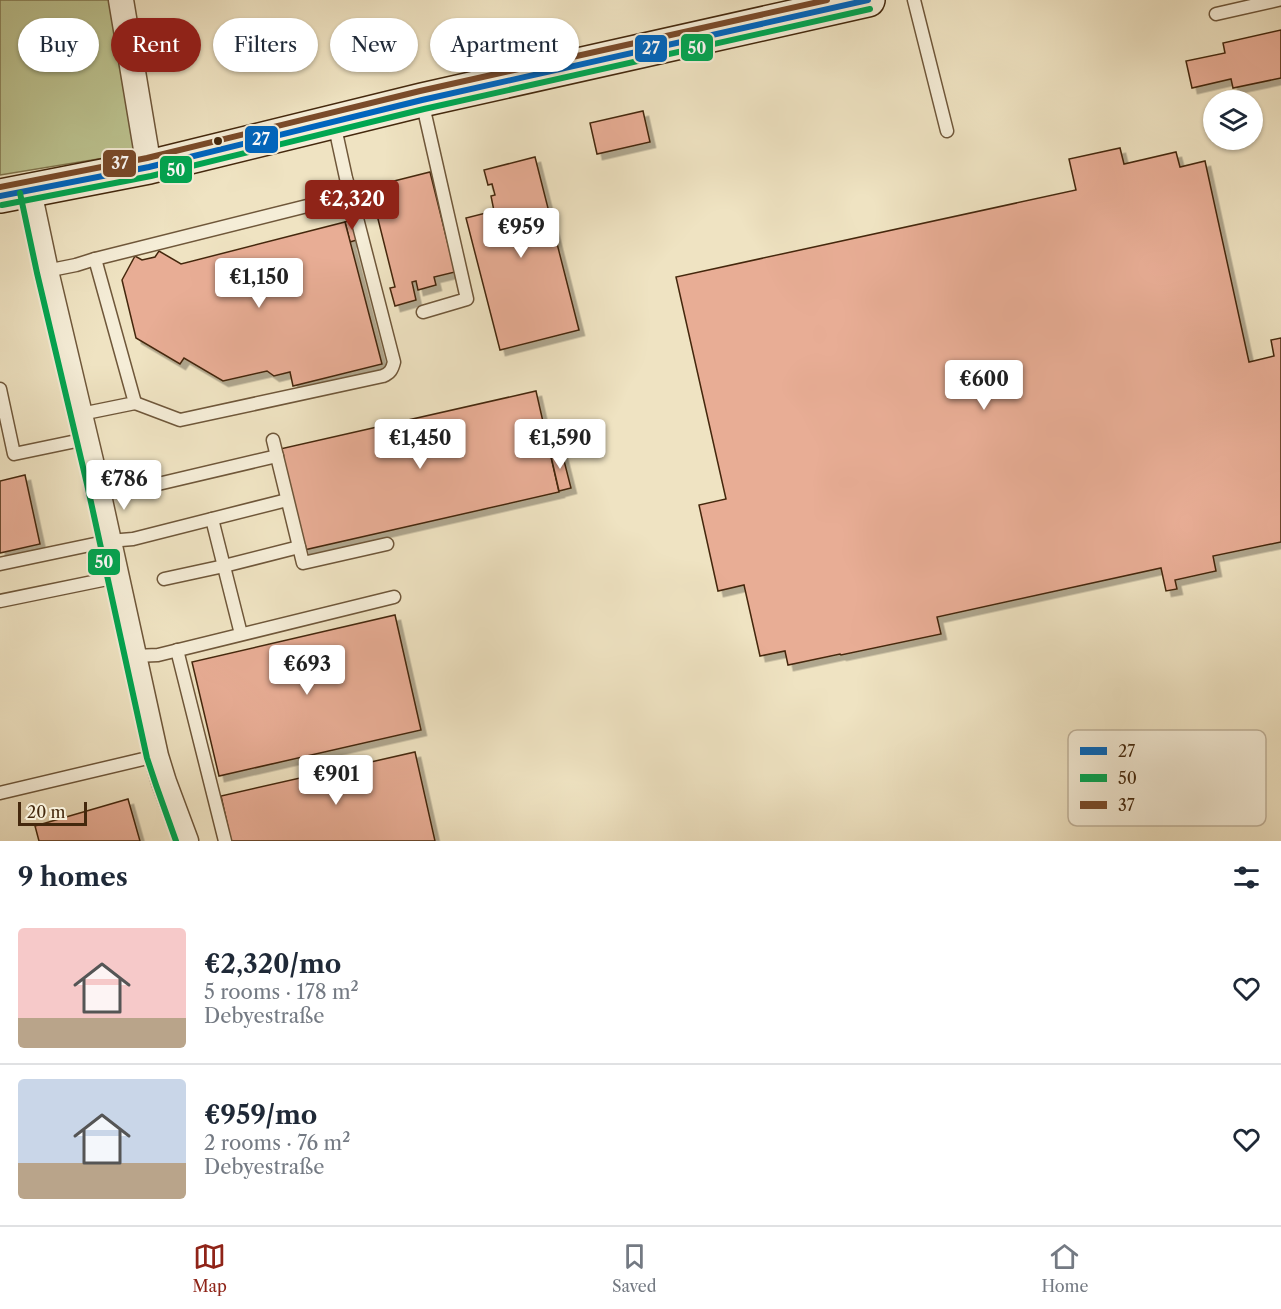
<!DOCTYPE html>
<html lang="en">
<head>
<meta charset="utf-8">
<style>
	:root { --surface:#fff; --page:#f2f2f3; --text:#1f2937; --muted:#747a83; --line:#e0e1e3; --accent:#8f2418 }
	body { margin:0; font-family:"Libre Caslon Text",serif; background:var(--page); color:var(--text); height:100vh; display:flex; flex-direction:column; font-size:22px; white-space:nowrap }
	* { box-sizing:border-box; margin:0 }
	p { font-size:20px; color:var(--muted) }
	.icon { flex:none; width:33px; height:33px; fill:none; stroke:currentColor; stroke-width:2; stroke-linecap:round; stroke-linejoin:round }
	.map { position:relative; height:841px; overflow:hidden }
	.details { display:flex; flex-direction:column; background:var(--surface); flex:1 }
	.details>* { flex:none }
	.banner { position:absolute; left:18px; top:18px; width:600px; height:54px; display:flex; gap:12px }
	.tools { position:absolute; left:1203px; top:90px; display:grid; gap:12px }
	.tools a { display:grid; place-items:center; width:60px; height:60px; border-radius:50%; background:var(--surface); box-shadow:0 2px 4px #0004; font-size:30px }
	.scale { position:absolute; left:18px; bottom:15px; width:69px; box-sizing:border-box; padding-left:6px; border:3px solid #44280d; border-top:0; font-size:16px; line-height:21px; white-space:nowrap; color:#44280d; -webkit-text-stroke:4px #f5edd7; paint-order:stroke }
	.price { position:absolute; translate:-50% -51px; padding:0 14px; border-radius:6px; background:#fff; color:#222; font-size:20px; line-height:39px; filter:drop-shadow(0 2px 3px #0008) }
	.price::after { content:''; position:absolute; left:50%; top:36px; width:18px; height:14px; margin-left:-9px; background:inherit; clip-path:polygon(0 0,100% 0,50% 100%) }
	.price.selected { background:var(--accent); color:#fff }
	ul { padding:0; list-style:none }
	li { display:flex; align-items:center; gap:18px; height:150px; padding:0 18px }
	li+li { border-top:2px solid var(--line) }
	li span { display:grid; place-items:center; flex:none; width:168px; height:120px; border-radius:6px; color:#555 }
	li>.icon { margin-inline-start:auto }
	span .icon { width:72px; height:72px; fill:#fffc; stroke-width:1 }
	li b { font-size:26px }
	h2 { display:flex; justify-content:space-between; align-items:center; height:72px; padding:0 18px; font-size:26px }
	.tag { padding:0 21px; border-radius:27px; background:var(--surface); box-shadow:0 2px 4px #0004; font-size:21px; line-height:54px }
	.tag.selected { background:var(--accent); color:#fff }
	.tabs { display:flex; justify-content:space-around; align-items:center; height:84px; border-top:2px solid var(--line); background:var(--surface); font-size:16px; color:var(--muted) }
	.tabs a { display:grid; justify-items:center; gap:3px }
	.tabs .selected { color:var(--accent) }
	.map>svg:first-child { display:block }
	.green { fill:#bcc390; stroke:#80764e; stroke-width:1.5 }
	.building { fill:#e8ad95; stroke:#44280d; stroke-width:1.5; filter:url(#shadow) }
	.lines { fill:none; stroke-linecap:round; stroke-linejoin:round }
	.service-casing { stroke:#6f573a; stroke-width:15 }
	.minor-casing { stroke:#6f573a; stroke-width:27 }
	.secondary-casing { stroke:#44280d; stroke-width:36 }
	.service { stroke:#f5edd7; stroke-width:12 }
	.minor { stroke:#f5edd7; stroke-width:24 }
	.secondary { stroke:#f5edd7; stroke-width:33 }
	.bus-1-casing { stroke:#f5edd7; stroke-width:10 }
	.bus-2-casing { stroke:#f5edd7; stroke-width:10 }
	.bus-3-casing { stroke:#f5edd7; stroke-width:10 }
	.bus-1 { stroke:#0065bd; stroke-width:6 }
	.bus-2 { stroke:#00a651; stroke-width:6 }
	.bus-3 { stroke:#7a4b2a; stroke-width:6 }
	.bus-dot { fill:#44280d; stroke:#f5edd7; stroke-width:2 }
	.key { fill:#f5edd7; stroke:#c0b29a; stroke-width:1.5 }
	.key-label { font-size:16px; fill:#44280d }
	.line-badge { stroke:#f5edd7; stroke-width:2 }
	.badge-label { font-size:16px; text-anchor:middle; font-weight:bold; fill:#fff }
</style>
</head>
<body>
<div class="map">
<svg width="1281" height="841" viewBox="0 0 1281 841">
	<defs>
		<filter id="shadow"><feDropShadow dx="5.5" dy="5.5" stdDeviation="0" flood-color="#0004"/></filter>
	</defs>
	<rect width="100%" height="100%" fill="#efe3c2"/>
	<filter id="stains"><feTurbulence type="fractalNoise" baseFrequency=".00333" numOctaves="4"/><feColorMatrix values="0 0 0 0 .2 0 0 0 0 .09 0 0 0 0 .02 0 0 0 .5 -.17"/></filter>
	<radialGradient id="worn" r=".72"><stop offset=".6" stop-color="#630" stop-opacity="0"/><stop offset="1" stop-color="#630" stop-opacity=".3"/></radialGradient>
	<path class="green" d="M0,0H115L135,153L0,175Z"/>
	<g class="building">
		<path d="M1281,30V78L1233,88L1231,79L1192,88L1186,61L1225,53L1223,43Z"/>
		<path d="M643,111L650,142L597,154L590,123Z"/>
		<path d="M1120,148L1124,164L1176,152L1180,167L1205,161L1249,362L1274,356L1271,340L1281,338V542L1213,556L1216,571L1175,580L1177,589L1166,591L1161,568L937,617L941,634L841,655L840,654L788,665L785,651L760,656L744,585L718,591L699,505L726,499L676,277L1076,190L1069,159Z"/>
		<path d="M535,157L579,330L500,350L466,218L494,211L491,196L495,195L492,184L488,185L484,170Z"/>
		<path d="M430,172L455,272L434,277L436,285L418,290L416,281L412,282L416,300L395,306L390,288L395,287L370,187Z"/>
		<path d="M355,219L360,239L350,242L345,222Z"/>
		<path d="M345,222L382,364L293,386L290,372L274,376L267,371L223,381L184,358L180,364L136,338L122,280L135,256L142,260L155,257L159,251L181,264Z"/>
		<path d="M536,391L559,492L304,550L280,449Z"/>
		<path d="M561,449L571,488L559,491L550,452Z"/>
		<path d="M25,475L40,544L0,553V481Z"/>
		<path d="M395,615L421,730L219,776L192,662Z"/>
		<path d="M415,752L435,841H231L221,796Z"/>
		<path d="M128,799L140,841H39L35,826Z"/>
	</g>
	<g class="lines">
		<g class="service-casing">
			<g id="service">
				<path d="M914,0L947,131"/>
				<path d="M1216,14L1278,0"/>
				<path d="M422,101L467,299L423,312"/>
				<path d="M46,271L76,265L95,259L351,195L346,178L334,123"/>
				<path d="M0,389L14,454L86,439"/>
				<path d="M135,403L180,420L383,376C390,373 392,370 394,362L351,195"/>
				<path d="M81,414L135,403L95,259"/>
				<path d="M273,440L303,563L387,544"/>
				<path d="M141,488L277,456"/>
				<path d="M212,519L241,634"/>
				<path d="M0,564L109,541L133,539L287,500"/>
				<path d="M164,579L224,566L299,547"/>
				<path d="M0,601L117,577"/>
				<path d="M177,650L225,841"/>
				<path d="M134,656L158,655L394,597"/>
				<path d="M0,793L156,756"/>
			</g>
		</g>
		<g class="minor-casing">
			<g id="minor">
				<path d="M121,0L149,167"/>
				<path d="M29,191L46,271L96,482L156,756L164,782L186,841"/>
			</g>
		</g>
		<g class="secondary-casing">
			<path id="secondary" d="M0,196L149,167L422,100L868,0"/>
		</g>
		<use href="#service" class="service"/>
		<use href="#minor" class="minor"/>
		<use href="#secondary" class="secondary"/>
		<g class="bus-1-casing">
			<path id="bus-1" d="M0,196L149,167L422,100L868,0"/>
		</g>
		<g class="bus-2-casing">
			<g id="bus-2">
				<path d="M20,193L37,273L87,484L147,758L156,785L176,841"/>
				<path d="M2,205L151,176L424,109L870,9"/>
			</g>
		</g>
		<g class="bus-3-casing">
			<path id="bus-3" d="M0,187L147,158L420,91L827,0"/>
		</g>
		<use href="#bus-1" class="bus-1"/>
		<use href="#bus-2" class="bus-2"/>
		<use href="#bus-3" class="bus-3"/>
	</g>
	<circle class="bus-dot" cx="218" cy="141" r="5"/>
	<rect x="1068" y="730" width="198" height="96" rx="9" class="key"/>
	<rect x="1080" y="747" width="27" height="8" fill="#0065bd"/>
	<rect x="1080" y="774" width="27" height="8" fill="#00a651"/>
	<rect x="1080" y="801" width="27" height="8" fill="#7a4b2a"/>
	<g class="key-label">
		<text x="1118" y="757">27</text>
		<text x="1118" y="784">50</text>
		<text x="1118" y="811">37</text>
	</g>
	<g class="line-badge">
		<rect x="680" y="33" width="34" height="29" rx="6" fill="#00a651"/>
		<rect x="634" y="34" width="34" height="29" rx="6" fill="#0065bd"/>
		<rect x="244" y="125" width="35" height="29" rx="6" fill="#0065bd"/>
		<rect x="102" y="149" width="35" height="29" rx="6" fill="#7a4b2a"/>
		<rect x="159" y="155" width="34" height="29" rx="6" fill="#00a651"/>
		<rect x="87" y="548" width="34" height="28" rx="6" fill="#00a651"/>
	</g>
	<g class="badge-label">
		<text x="697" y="54">50</text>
		<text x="651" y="54">27</text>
		<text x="261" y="145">27</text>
		<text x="120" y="169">37</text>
		<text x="176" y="176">50</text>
		<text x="104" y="568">50</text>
	</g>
	<rect width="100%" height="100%" filter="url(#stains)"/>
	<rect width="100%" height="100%" fill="url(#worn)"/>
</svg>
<div class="tools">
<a><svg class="icon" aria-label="layers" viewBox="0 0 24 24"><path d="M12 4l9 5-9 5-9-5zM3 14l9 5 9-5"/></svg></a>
</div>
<div class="scale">20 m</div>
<b class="price selected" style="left:352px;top:231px">€2,320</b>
<b class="price" style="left:521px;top:259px">€959</b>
<b class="price" style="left:259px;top:309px">€1,150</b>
<b class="price" style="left:984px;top:411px">€600</b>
<b class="price" style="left:420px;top:470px">€1,450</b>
<b class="price" style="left:560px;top:470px">€1,590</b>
<b class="price" style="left:124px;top:511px">€786</b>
<b class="price" style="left:307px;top:696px">€693</b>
<b class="price" style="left:336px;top:806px">€901</b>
<div class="banner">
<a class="tag">Buy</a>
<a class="tag selected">Rent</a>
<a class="tag">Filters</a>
<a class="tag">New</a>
<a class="tag">Apartment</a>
</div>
</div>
<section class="details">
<h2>9 homes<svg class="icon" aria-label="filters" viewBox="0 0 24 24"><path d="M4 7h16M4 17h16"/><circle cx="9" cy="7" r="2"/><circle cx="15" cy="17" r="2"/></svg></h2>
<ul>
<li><span style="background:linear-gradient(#f6c9c9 75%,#b9a48a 0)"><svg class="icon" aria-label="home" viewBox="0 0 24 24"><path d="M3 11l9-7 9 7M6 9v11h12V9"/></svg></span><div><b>€2,320/mo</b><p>5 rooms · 178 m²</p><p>Debyestraße</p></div><svg class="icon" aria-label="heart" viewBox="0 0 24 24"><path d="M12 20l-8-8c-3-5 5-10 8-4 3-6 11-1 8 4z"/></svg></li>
<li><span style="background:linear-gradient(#c9d6e8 70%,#b9a48a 0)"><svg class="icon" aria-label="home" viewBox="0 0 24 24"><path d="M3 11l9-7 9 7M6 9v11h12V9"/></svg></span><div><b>€959/mo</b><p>2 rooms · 76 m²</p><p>Debyestraße</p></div><svg class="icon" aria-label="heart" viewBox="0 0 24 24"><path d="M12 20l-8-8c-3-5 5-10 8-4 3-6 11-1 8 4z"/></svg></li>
</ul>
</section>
<nav class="tabs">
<a class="selected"><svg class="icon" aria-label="map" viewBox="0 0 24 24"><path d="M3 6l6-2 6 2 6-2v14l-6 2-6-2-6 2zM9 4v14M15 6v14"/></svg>Map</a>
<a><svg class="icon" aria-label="saved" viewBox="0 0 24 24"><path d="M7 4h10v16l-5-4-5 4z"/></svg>Saved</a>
<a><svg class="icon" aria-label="home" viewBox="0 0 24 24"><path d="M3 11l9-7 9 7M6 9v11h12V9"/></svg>Home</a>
</nav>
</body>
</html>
